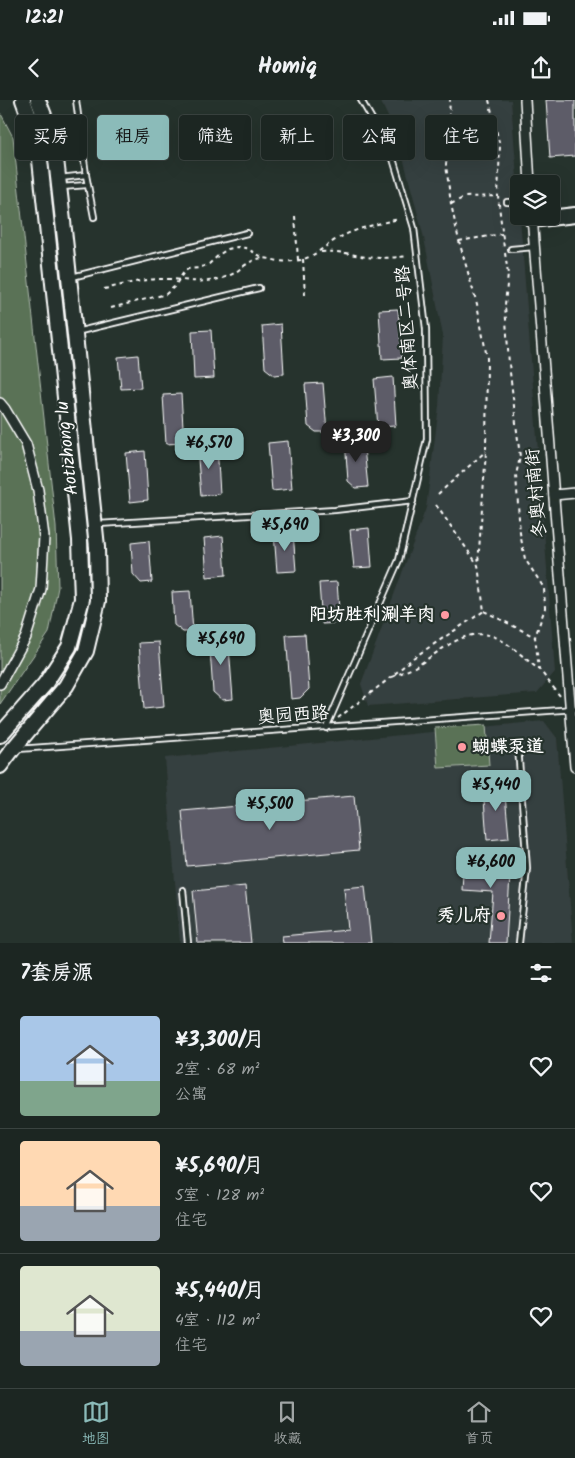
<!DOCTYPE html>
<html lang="zh">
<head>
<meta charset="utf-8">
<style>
	:root { --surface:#1c2622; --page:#29322f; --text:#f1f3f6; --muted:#a0a5a5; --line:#3a4340; --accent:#8bbbb9 }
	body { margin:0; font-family:Kalam,"LXGW WenKai TC",sans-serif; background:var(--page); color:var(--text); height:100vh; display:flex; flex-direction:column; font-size:19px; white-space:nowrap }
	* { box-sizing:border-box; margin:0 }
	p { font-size:16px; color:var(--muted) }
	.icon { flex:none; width:28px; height:28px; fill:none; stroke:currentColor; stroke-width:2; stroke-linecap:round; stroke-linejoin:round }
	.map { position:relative; height:843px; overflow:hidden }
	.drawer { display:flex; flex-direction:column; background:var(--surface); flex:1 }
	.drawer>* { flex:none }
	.top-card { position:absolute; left:15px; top:15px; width:545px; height:45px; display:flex; gap:10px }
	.tools { position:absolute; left:510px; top:75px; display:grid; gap:10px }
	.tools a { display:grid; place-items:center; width:50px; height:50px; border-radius:5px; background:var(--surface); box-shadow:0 5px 20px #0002,0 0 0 1px var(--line); font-size:25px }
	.price { position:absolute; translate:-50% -42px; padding:0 11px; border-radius:10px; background:var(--accent); color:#111; font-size:16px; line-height:32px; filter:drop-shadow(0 1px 2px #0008) }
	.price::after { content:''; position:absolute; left:50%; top:30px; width:15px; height:11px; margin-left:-8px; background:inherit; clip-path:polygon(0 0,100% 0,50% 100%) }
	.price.current { background:#222; color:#fff }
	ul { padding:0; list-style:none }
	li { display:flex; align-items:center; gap:15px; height:125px; padding:0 20px }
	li+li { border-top:1px solid var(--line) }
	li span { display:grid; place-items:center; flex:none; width:140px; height:100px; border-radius:5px; color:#555 }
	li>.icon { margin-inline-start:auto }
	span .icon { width:60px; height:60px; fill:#fffc; stroke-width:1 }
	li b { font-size:21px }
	h2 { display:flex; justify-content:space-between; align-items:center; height:60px; padding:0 20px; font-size:21px }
	.tag { padding:0 18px; border-radius:5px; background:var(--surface); box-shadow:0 5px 20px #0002,0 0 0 1px var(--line); font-size:18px; line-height:45px }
	.tag.current { background:var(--accent); color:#111 }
	.status { display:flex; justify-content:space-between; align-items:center; height:35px; padding:0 25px; background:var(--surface); direction:ltr }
	.status svg { height:14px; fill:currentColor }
	header { display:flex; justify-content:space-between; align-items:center; height:65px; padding:0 20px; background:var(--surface); font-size:22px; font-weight:800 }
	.tab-bar { display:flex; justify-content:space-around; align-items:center; height:70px; border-top:1px solid var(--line); background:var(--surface); font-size:14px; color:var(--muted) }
	.tab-bar a { display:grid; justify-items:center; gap:2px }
	.tab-bar .current { color:var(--accent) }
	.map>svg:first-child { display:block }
	.built { fill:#363f3f }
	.green { fill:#5a7257; stroke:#acb8ab }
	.building { fill:#5d5c68; stroke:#fff }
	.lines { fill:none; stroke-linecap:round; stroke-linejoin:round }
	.lane-casing { stroke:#fff; stroke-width:8 }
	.street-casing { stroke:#fff; stroke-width:12 }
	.secondary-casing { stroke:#fff; stroke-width:18 }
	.path { stroke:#fff; stroke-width:2; stroke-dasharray:4 4; stroke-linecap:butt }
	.lane { stroke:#26332d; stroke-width:4.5 }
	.street { stroke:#26332d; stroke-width:9 }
	.secondary { stroke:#26332d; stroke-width:14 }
	.poi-dot { fill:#ff9aa2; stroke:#26332d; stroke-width:2 }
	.labels { text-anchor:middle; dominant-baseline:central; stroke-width:4.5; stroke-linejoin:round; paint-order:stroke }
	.street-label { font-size:18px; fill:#fff; stroke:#26332d }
	.poi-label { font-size:18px; font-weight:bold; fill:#fff; stroke:#26332d; text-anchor:end }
</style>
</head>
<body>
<div class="status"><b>12:21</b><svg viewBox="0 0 49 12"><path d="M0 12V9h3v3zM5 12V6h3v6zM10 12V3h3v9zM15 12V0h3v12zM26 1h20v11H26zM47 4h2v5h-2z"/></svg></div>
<header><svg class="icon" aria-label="back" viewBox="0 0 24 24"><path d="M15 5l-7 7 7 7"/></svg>Homiq<svg class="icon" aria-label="share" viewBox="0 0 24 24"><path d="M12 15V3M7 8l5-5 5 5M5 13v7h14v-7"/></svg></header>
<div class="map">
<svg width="575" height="843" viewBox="0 0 575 843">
	<rect width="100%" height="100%" fill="#26332d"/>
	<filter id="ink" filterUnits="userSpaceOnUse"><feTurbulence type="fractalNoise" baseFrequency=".02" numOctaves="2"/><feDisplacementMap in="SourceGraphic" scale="10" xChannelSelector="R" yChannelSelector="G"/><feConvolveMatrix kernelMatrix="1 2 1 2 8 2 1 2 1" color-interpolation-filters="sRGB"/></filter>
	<g filter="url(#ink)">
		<g class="built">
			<path d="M380,0H511L555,572L537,593L368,606L361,584L426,408L439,306L443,236L424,138L398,38Z"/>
			<path d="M544,621L557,638L573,843H180L165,658Z"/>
		</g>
		<g class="green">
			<path d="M0,12L13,37L56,427L58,487L49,533L0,604Z"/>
			<path d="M486,625L489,665L438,668L435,628Z"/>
		</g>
		<g class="building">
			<path d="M546,0H575V56L550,58Z"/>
			<path d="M398,209L402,258L382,259L379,210Z"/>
			<path d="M281,224L284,274L274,275L265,268L262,226Z"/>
			<path d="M211,230L214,278L194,279L192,231Z"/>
			<path d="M138,255L141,288L121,289L118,257Z"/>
			<path d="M393,277L396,326L378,327L374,279Z"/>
			<path d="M323,283L327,332H316L308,326L305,284Z"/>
			<path d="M181,294L184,343L166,344L163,295Z"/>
			<path d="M363,338L368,387L356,388L348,381L345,340Z"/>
			<path d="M288,341L292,389L272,391L268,343Z"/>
			<path d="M217,345L220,394L201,396L197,347Z"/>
			<path d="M145,351L148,400L130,402L126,353Z"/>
			<path d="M369,428L372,467L354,468L350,430Z"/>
			<path d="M293,432L296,471L277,472L274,433Z"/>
			<path d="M223,436L226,475L207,477L204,438Z"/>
			<path d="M149,441L152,482L141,483L133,474L131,443Z"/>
			<path d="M337,482L340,523L322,524L319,483Z"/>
			<path d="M190,491L193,532H183L174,525L172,492Z"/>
			<path d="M228,534L233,599L222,600L213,592L209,535Z"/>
			<path d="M305,534L309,589L300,598L291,599L286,535Z"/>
			<path d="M159,542L164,607L144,609L139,543Z"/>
			<path d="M504,684L509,738L487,740L483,686Z"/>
			<path d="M354,696L359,750L187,766L182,711Z"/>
			<path d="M464,756L511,759L506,843H489L493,792L462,790Z"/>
			<path d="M245,786L251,843H198L193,791Z"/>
			<path d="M365,786L371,843H283L282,836L348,830L344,788Z"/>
		</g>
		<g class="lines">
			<g class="lane-casing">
				<g id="lane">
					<path d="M76,0L86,75L94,117"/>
					<path d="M60,78L86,75"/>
					<path d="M61,87L87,85"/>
					<path d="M507,102H519"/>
					<path d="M511,149L534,147"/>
					<path d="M72,177L247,133"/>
					<path d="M76,232L259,188"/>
					<path d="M98,424L335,410L413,401"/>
					<path d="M326,628L399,460L427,339L426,229L414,128L391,52L361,0"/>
					<path d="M518,647L527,768L519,843"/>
					<path d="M18,649L575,609"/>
					<path d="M183,790L188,843"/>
				</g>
			</g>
			<g class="street-casing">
				<g id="street">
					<path d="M525,0L530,84"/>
					<path d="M532,116L575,667"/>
					<path d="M0,303L5,309L26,344L38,390L44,437L41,489L26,537L0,584"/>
					<path d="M554,395L575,393"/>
				</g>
			</g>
			<g class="secondary-casing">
				<g id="secondary">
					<path d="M532,120L575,115"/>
					<path d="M0,635L45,584L69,547L82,499L80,440L38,41L23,0"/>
					<path d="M0,666L12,650L66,586L86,551L98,501L97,447L66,148L54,41L38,0"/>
				</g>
			</g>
			<g class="path">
				<path d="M489,0L500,46L498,96L504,148"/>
				<path d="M451,104L465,97L498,96"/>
				<path d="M295,116L298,160"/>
				<path d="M459,141L502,134"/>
				<path d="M321,152C337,151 345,153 360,156C376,159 392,158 408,156"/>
				<path d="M505,153L508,174L505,205L509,264L520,357L516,375L520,433L525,459L544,488L545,508L535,537L539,569L560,596"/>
				<path d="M303,159L305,196"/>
				<path d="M104,189C123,185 142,179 161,179C179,178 197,184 214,180C222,179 229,176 236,172C244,166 252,159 263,158C268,158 273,160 278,161C285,162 293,161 301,160C317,155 323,147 337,139C356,128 377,124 399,119"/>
				<path d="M111,208L166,194L174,187L184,172L188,169L199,168L209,164L220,154L228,149L237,147L246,148L264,158"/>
				<path d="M438,394L486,351"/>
				<path d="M436,405L478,465"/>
				<path d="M484,511L535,537"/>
				<path d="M392,577C399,574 406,571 413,568C440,553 469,521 501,540C514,548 526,559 538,569"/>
				<path d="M338,618L390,578L413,558L484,511L478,465L486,351L487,258L477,204L459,141L451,104L446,65L450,0"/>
			</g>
			<use href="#lane" class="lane"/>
			<use href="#street" class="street"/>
			<use href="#secondary" class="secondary"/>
		</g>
	</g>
	<g class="poi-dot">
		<circle cx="445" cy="515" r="5"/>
		<circle cx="462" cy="647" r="5"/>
		<circle cx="501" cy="816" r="5"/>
	</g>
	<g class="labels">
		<g class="street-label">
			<text transform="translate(408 228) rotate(-94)">奥体南区二号路</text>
			<text transform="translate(68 348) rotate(-96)">Aotizhong lu</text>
			<text transform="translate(537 393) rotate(-95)">冬奥村南街</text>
			<text transform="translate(293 616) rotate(-4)">奥园西路</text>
		</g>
		<g class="poi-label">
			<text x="435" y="515">阳坊胜利涮羊肉</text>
			<text x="472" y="647" text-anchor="start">蝴蝶泵道</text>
			<text x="491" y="816">秀儿府</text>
		</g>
	</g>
</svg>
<div class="tools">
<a><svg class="icon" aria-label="layers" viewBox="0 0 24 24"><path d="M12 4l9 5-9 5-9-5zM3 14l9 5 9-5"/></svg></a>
</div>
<b class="price current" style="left:356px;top:363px">¥3,300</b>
<b class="price" style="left:209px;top:370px">¥6,570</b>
<b class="price" style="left:285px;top:452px">¥5,690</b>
<b class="price" style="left:221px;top:566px">¥5,690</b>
<b class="price" style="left:496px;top:712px">¥5,440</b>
<b class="price" style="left:270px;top:731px">¥5,500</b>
<b class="price" style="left:491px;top:789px">¥6,600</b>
<div class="top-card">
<a class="tag">买房</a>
<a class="tag current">租房</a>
<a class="tag">筛选</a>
<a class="tag">新上</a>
<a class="tag">公寓</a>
<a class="tag">住宅</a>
</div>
</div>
<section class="drawer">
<h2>7套房源<svg class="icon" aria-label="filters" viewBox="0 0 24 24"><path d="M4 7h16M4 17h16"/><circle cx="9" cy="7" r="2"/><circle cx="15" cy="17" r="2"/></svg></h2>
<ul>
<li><span style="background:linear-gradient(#a9c7e8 65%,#7fa58c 0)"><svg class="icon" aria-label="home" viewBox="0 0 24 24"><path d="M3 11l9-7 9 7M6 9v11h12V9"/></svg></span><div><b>¥3,300/月</b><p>2室 · 68 m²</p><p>公寓</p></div><svg class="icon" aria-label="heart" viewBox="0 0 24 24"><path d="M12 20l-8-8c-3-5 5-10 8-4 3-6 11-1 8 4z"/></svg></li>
<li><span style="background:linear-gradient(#ffd9b3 65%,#9aa5b1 0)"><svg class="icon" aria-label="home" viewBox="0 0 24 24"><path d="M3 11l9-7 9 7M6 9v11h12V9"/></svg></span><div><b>¥5,690/月</b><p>5室 · 128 m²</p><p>住宅</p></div><svg class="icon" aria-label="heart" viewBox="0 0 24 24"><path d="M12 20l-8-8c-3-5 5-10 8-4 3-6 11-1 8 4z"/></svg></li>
<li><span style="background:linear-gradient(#dfe7d0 65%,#9aa5b1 0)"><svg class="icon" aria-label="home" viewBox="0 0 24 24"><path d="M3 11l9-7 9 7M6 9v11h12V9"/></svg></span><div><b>¥5,440/月</b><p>4室 · 112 m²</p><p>住宅</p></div><svg class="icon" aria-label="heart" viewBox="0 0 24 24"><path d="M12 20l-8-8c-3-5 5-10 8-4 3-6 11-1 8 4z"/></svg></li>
</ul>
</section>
<nav class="tab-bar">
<a class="current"><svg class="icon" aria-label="map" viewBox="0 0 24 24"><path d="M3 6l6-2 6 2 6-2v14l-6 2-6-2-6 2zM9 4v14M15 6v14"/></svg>地图</a>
<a><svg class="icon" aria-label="saved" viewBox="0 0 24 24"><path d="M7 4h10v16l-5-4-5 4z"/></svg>收藏</a>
<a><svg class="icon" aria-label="home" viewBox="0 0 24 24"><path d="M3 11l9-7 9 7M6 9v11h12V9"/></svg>首页</a>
</nav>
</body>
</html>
